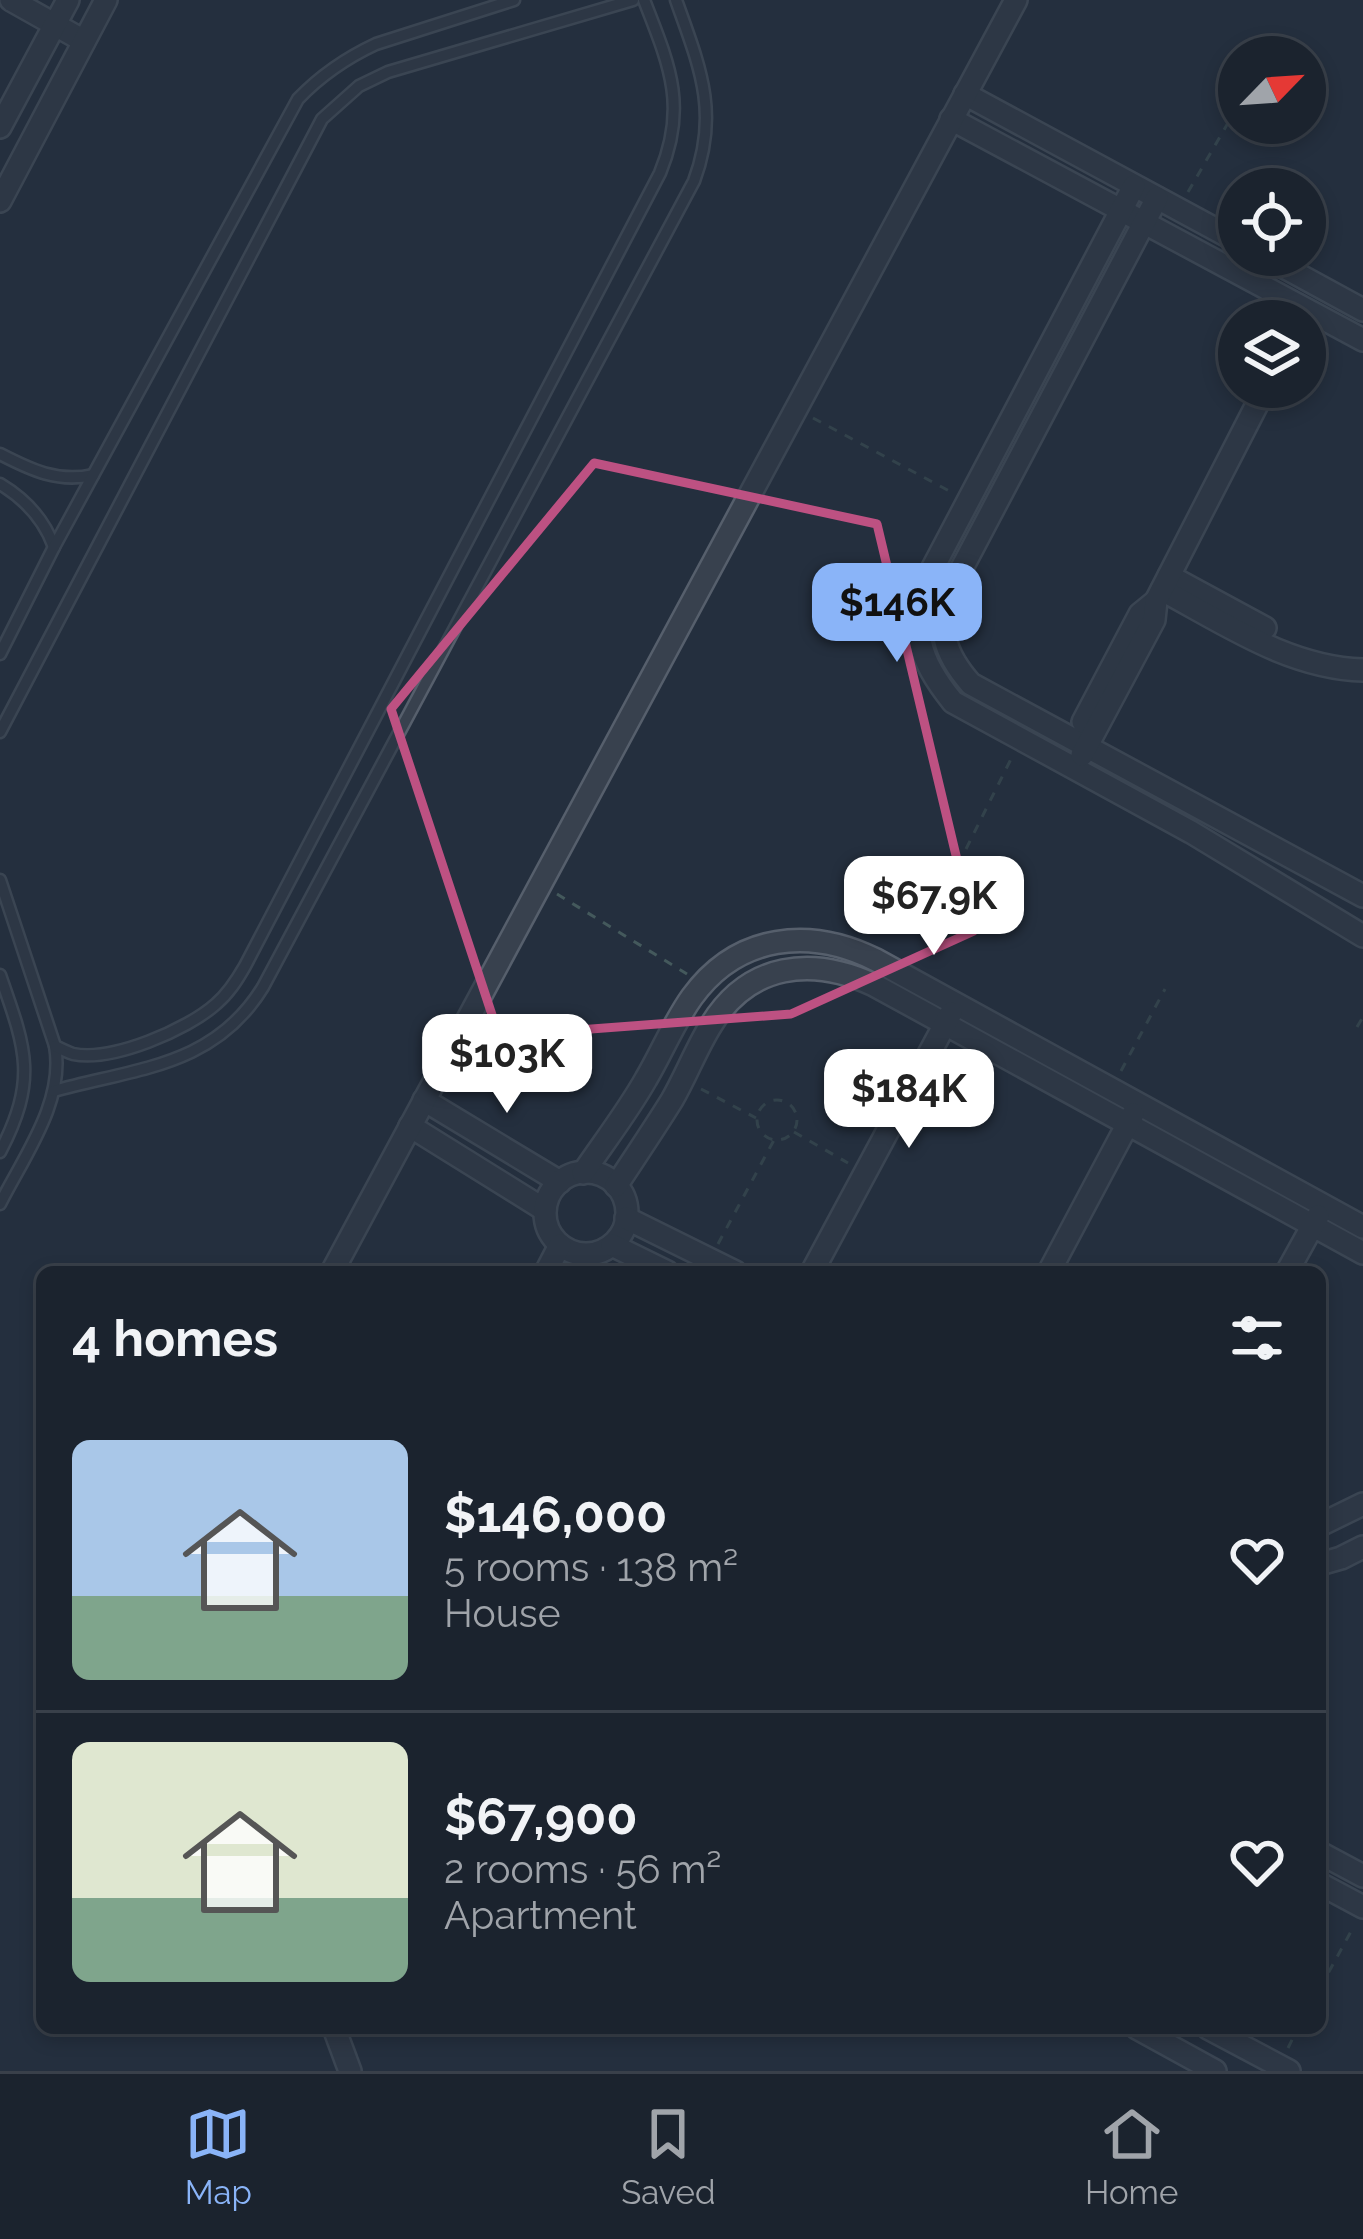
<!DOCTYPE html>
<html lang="en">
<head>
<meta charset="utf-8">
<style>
	:root { --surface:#1b232e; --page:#242b36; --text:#f1f3f6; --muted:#a0a4aa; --line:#39404a; --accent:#8ab4f8 }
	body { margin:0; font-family:Raleway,sans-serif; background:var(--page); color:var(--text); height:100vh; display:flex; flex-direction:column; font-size:45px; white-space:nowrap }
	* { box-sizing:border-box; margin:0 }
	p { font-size:39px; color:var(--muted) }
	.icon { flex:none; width:66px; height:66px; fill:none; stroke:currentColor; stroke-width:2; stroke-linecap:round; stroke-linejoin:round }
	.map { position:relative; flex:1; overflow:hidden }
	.sheet { position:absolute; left:36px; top:1266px; width:1290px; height:768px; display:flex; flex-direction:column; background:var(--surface); border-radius:18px; box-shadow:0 6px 18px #0003,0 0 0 3px var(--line) }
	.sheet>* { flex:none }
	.needle { width:78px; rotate:65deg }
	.controls { position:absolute; left:1218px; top:36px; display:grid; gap:24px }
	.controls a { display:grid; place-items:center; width:108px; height:108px; border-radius:50%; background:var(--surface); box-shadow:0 6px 18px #0003,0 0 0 3px var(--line); font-size:60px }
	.price { position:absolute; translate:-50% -102px; padding:0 27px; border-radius:24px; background:#fff; color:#222; font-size:39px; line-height:78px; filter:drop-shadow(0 3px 6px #0008) }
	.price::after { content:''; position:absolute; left:50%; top:72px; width:36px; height:27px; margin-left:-18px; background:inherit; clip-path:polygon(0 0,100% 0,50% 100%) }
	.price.on { background:var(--accent); color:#111 }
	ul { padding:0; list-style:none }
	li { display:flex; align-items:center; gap:36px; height:300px; padding:0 36px }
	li+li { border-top:3px solid var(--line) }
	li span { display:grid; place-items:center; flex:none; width:336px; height:240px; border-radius:18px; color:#555 }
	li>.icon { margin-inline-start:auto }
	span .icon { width:144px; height:144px; fill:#fffc; stroke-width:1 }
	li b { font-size:51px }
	h2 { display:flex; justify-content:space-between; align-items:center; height:144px; padding:0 36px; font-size:51px }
	.tabs { display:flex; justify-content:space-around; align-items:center; height:168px; border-top:3px solid var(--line); background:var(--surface); font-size:33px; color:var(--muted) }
	.tabs a { display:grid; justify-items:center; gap:6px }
	.tabs .on { color:var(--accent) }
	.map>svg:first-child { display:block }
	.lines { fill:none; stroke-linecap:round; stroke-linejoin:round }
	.lane-casing { stroke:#565f6c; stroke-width:15 }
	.street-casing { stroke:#565f6c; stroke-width:26 }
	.path { stroke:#44595c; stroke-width:3; stroke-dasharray:9 9; stroke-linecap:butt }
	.lane { stroke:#38414e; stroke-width:10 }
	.street { stroke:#38414e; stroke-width:21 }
	.marked { fill:none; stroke:#bd5182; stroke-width:9; stroke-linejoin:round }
</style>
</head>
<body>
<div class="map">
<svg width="1363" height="2071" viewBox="0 0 1363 2071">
	<rect width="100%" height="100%" fill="#242f3e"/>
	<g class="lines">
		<g class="lane-casing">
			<g id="lane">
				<path d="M0,454C31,470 58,483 93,475"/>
				<path d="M0,484C25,499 44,519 54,547"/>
				<path d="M0,654L54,547L298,99C321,75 346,58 376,44L514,0"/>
				<path d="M0,732L322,119L359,86L388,72L633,0"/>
				<path d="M0,880L55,1046C65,1102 24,1156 0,1204"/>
				<path d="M0,975C26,1049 38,1079 0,1152"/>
				<path d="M55,1046C61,1049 67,1052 73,1054C112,1062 187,1030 216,1004C229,993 237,980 245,966L660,173C688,106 669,64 644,0"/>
				<path d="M54,1091C136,1068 214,1067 263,987L694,181C720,112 699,65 676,0"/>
			</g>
		</g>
		<g class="street-casing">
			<g id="street">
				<path d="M11,0L84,41"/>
				<path d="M965,94L1239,242"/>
				<path d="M951,119L1363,340"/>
				<path d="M0,127L68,0"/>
				<path d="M1134,186L928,577C911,631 917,658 953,702L1191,832L1363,936"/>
				<path d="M1157,198L952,587C938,629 942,651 971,684L1363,896"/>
				<path d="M0,201L106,0"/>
				<path d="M1262,255L1363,310"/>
				<path d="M1169,576L1265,628"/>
				<path d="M1162,590C1226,624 1289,668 1363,670"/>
				<path d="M1083,722L1140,614L1156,601"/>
				<path d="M1082,755L1154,620L1156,601L1266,387"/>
				<path d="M424,1100L560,1182"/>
				<path d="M410,1126L545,1210"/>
				<circle cx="586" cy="1213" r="41"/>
				<path d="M583,1173C604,1142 628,1111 646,1079C662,1052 674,1022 692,997C738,934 810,927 876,960L1363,1227"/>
				<path d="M616,1186C635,1157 654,1129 672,1100C686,1076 696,1049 711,1025C749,963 812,956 874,985L1363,1253"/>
				<path d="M626,1218L735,1272"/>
				<path d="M612,1245L667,1272"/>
				<path d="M332,1272L1016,0"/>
				<path d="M546,1272L560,1245"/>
				<path d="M812,1272L951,1013"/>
				<path d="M1049,1272L1133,1114"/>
				<path d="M1287,1272L1318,1216"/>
				<path d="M1320,1525L1363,1504"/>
				<path d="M1320,1564L1341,1558L1363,1547"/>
				<path d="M1320,1853L1363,1876"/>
				<path d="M1320,1884L1363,1907"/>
				<path d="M334,2028L350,2071"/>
				<path d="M1137,2028L1215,2071"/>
				<path d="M1208,2028L1289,2071"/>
			</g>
		</g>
		<g class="path">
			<path d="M1188,192L1239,104"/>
			<path d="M813,418L953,493"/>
			<path d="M966,849L1012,757"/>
			<path d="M557,894L687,974"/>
			<path d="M1357,1027L1363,1017"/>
			<path d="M1121,1071L1165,989"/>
			<path d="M701,1089L756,1118"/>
			<circle cx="777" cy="1120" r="20"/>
			<path d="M794,1132L848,1163"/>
			<path d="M718,1244L774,1140"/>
			<path d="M1320,1988L1354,1926"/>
			<path d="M1288,2048L1298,2028"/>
		</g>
		<use href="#lane" class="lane"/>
		<use href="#street" class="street"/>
	</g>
	<path d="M0 0H1363V2071H0ZM594,463L877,524L974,931L791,1014L499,1036L391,709Z" fill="#242f3e" fill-opacity=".55" fill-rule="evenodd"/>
	<path class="marked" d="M594,463L877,524L974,931L791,1014L499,1036L391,709Z"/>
</svg>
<div class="controls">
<a><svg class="needle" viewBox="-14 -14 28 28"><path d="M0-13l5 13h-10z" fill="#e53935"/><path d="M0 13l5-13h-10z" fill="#a0a4aa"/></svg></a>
<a><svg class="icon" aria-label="locate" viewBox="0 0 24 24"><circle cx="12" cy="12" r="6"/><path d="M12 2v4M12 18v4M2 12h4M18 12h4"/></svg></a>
<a><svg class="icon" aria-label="layers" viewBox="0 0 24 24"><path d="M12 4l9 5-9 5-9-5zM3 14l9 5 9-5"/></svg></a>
</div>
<b class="price on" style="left:897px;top:665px">$146K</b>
<b class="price" style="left:934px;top:958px">$67.9K</b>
<b class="price" style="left:507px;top:1116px">$103K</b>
<b class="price" style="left:909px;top:1151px">$184K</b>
<section class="sheet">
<h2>4 homes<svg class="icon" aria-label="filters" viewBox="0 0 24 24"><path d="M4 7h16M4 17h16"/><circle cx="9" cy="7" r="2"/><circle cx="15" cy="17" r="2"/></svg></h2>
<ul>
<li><span style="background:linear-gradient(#a9c7e8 65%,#7fa58c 0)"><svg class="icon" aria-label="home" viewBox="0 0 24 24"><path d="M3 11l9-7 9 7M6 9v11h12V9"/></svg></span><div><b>$146,000</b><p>5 rooms · 138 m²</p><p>House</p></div><svg class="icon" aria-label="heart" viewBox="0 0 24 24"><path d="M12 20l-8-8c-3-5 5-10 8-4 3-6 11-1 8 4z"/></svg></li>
<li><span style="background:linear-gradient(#dfe7d0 65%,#7fa58c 0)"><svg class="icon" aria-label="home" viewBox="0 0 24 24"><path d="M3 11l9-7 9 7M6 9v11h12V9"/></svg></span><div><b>$67,900</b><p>2 rooms · 56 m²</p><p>Apartment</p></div><svg class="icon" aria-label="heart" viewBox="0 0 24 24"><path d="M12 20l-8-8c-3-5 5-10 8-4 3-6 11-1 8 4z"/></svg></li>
</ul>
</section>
</div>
<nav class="tabs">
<a class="on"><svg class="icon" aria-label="map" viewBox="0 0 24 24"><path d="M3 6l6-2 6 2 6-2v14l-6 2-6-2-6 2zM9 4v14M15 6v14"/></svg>Map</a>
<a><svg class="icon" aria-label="saved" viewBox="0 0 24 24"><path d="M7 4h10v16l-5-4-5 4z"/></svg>Saved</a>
<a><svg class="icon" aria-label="home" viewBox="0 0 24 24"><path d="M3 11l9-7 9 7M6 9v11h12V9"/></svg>Home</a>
</nav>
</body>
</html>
